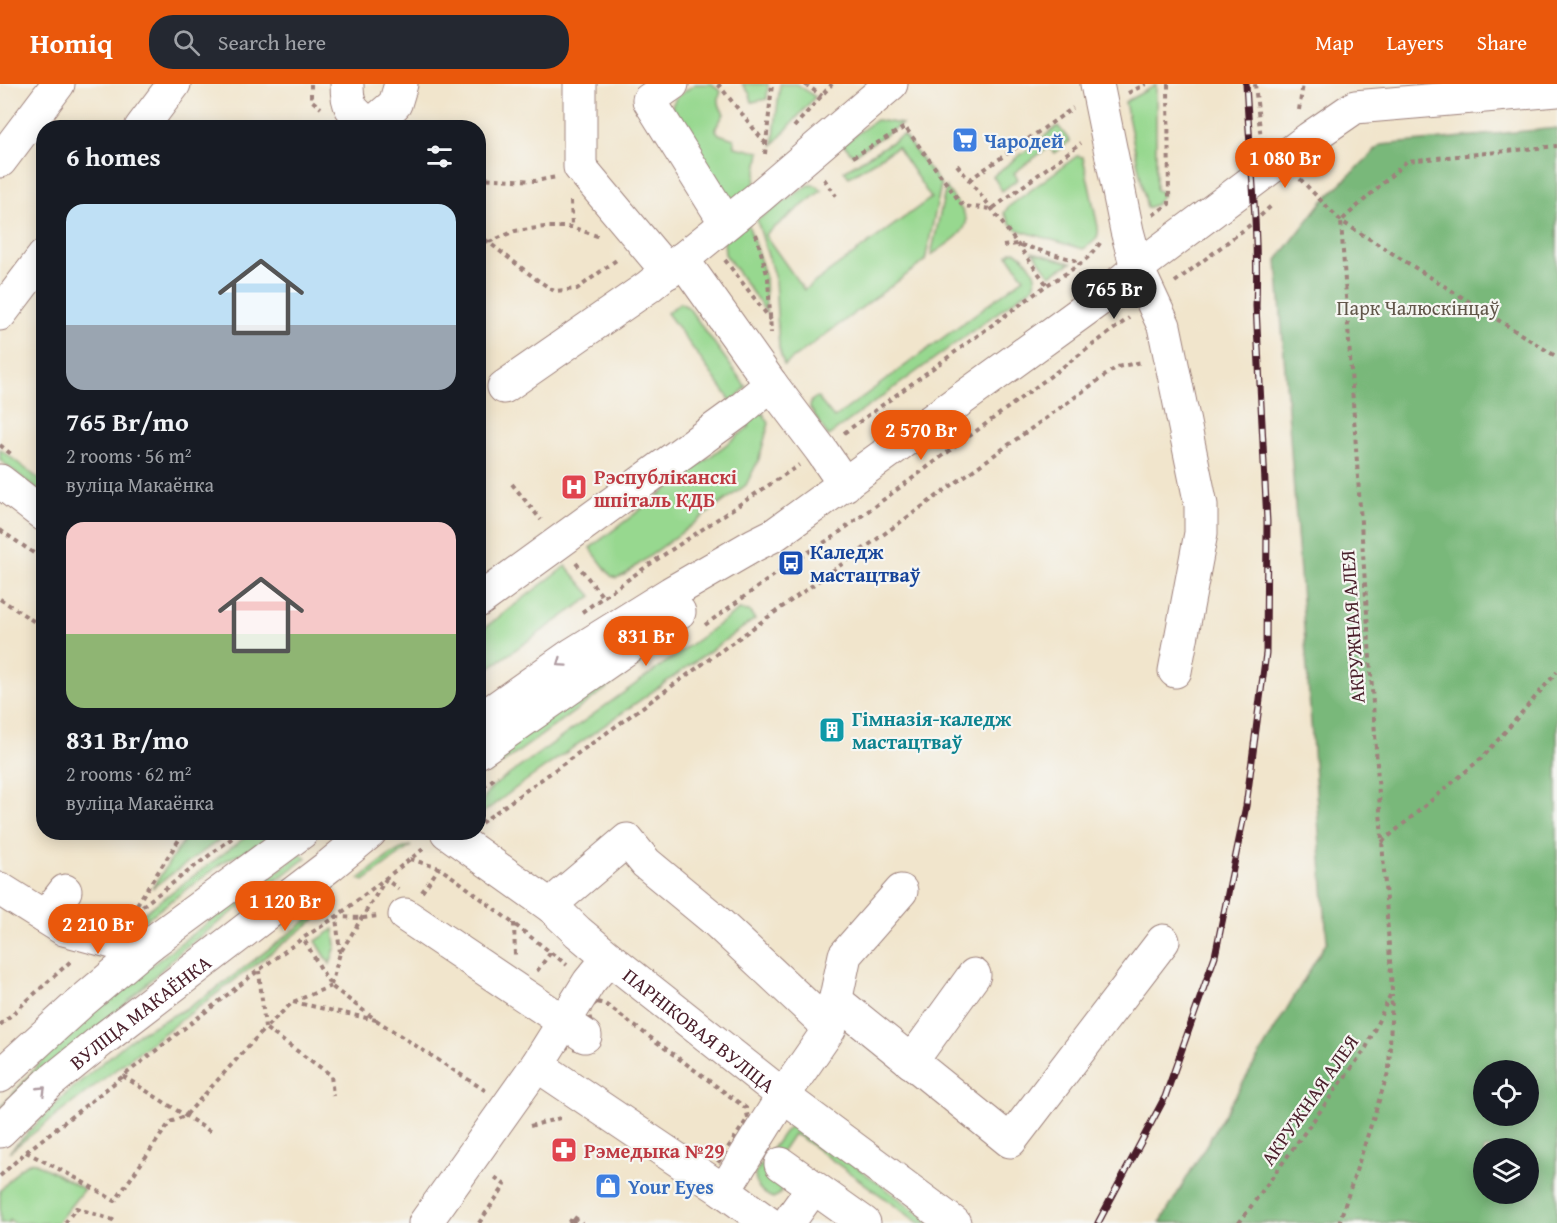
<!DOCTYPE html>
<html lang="en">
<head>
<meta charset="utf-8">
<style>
	:root { --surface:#171b24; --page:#242831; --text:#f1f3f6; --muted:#9ea1a6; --accent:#ea580c }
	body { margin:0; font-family:"Gentium Book Plus",serif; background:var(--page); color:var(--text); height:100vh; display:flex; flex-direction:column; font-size:22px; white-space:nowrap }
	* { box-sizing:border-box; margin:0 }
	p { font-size:20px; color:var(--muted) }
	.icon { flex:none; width:33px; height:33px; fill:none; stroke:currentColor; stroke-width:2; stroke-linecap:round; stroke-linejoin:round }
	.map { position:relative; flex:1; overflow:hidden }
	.sheet { position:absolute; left:36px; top:36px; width:450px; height:720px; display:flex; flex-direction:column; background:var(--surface); border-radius:24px; box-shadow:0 3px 15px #0003 }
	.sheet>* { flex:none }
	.buttons { position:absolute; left:1473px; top:976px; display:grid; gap:12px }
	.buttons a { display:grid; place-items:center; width:66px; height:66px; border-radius:50%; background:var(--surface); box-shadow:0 3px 15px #0003; font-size:30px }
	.price { position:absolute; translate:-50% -51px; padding:0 14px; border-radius:21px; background:var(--accent); color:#fff; font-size:20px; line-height:39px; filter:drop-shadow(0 2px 3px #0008) }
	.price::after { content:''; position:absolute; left:50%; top:36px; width:18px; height:14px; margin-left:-9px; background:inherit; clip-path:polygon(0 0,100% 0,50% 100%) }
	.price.selected { background:#222; color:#fff }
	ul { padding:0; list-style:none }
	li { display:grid; align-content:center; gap:12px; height:318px; padding:0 30px }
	li span { display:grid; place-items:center; height:186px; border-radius:18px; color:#555 }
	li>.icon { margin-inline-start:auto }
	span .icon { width:108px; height:108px; fill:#fffc; stroke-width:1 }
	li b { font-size:26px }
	h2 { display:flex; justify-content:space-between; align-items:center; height:72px; padding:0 30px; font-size:26px }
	header { display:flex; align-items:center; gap:36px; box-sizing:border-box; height:84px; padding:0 30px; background:var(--accent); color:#fff }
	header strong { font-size:28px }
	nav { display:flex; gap:33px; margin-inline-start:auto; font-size:21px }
	.search { width:420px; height:54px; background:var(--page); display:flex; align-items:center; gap:15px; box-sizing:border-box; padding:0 21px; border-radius:24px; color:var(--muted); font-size:22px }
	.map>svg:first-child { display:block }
	.green { fill:#97d88f; stroke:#707c5d; stroke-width:1.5 }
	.forest { fill:#79b87a; stroke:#626c52; stroke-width:1.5; fill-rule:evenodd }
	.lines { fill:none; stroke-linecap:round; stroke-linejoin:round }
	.minor-casing { stroke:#9e827c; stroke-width:35 }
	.path { stroke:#9e827c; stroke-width:4; stroke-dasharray:4.5 4.5; stroke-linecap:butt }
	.minor { stroke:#fff; stroke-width:33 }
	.rail-casing { stroke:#4a1f2b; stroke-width:7 }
	.rail { stroke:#f6f6f2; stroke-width:4.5; stroke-dasharray:14; stroke-linecap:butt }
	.oneway { stroke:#ae9aa0 }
	.labels { text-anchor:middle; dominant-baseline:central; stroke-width:4.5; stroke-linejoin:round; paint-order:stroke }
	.shop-label { font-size:20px; font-weight:bold; fill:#366cbe; stroke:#f6f6f2; text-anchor:start }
	.park-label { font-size:20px; fill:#615649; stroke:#f6f6f2 }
	.health-label { font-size:20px; font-weight:bold; fill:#be3a42; stroke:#f6f6f2; text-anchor:start }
	.transit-label { font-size:20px; font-weight:bold; fill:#164399; stroke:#f6f6f2; text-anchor:start }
	.street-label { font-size:20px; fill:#4a1f2b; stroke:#f6f6f2 }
	.culture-label { font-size:20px; font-weight:bold; fill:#0d838f; stroke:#f6f6f2; text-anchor:start }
</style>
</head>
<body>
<header>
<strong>Homiq</strong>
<div class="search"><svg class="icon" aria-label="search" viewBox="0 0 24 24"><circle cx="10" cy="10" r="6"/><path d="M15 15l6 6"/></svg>Search here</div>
<nav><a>Map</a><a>Layers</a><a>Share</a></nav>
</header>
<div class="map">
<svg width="1557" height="1139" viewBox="0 0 1557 1139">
	<rect width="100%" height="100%" fill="#f6f6f2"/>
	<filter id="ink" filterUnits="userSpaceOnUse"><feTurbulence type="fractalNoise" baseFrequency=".0167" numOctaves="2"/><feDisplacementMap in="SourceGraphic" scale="12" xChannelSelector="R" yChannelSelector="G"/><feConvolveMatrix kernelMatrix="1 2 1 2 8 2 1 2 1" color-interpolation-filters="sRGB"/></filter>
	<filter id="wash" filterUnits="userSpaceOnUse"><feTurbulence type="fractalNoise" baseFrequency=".008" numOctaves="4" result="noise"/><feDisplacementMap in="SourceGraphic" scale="24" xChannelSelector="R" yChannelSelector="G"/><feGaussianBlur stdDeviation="1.35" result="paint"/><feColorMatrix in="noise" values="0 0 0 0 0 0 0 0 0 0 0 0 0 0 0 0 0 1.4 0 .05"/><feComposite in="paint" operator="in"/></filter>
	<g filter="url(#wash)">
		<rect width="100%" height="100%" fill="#f1e5cc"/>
		<g class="green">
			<path d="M695,0H712L721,8C717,16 719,22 724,30L715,45L719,50L734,55L735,63L760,68L754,104L727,125L672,22L676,14Z"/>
			<path d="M742,0H768L767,15L752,18L750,10Z"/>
			<path d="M780,0H797L815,13L773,61Z"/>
			<path d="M1156,1V106L1164,108L1157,120L1147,124L1125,18Z"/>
			<path d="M876,36L902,40L853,71L843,60Z"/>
			<path d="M1058,42L1070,57L1054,69L1049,63L1014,89L1018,95L1002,107L993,92Z"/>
			<path d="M903,51L941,101L925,177L784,281L779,264L775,195L757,136L809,101H815L822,106L765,151L804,206L931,114L897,63L849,93L844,87Z"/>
			<path d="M1077,72L1083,73L1098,143C1100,155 1093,159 1083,165L1018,146L1010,139L1004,129L1008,123Z"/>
			<path d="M946,103C951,111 964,126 966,135C969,149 941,164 931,171Z"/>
			<path d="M748,140L765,191L766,228L725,170L724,156Z"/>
			<path d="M1015,167C1026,174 1040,190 1034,202L828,352L810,324L811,317L817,313L834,334L1024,194L1008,171L1011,168Z"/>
			<path d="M1033,168L1071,179L1050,191Z"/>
			<path d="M680,219L688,223L746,303L732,318L667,229Z"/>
			<path d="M762,328L769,339L759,375L746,401L624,491L616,494L611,492L590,464L749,343L742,334Z"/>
			<path d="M0,365L43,398V410L0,376Z"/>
			<path d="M566,482L592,512L479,591V548Z"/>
			<path d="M739,526L749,527L755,535L520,701L480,731C481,719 484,712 492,703Z"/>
			<path d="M680,537L679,552L489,689L483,681Z"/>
			<path d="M189,749H229L152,804Z"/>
			<path d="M251,749H275L253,763L225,777L125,851L116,850Z"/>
			<path d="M411,762L364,797L359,795C373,785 393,765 411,762Z"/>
			<path d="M301,770L306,774L183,865L121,924L0,1024C27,997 49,965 77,940L183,857Z"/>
			<path d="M334,816L337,819L132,973L9,1068L68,1008L126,959L140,949L189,923L213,907Z"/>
			<path d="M334,845L336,862L330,880L316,857Z"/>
			<path d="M796,1038L932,1139H919L800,1053L793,1050L767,1089L785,1101L779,1111L773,1114C761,1109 755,1102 755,1089L784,1048Z"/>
			<path d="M32,1077L84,1105L57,1139H14L10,1136L8,1139H0V1107L20,1084Z"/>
		</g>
		<path class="forest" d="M1557,44V1139H1160L1327,857L1277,176L1322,118L1381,61ZM1484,987H1528V1032H1484ZM1484,1065H1528V1110H1484Z"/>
	</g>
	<g filter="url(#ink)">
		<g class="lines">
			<g class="minor-casing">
				<g id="minor">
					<path d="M347,0C347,22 351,27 369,40L373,39L395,20L401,0"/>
					<path d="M580,0V83L668,188"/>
					<path d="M672,0L649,16L726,139"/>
					<path d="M1097,0L1127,147L1137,184L1164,242L1201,421V449L1175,587"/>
					<path d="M141,44L174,0"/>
					<path d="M0,77L58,0"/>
					<path d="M682,175L771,300L821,366L845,401"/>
					<path d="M0,230L44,172"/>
					<path d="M504,303L648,203L759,113L891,0"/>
					<path d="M0,397L44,431"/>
					<path d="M478,517L738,328L771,300"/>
					<path d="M478,637L573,570L671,509L754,461L774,451L1104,212L1137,184L1310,54L1355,23L1557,6"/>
					<path d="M478,668L679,528"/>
					<path id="s1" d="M447,748L552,823L578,848L609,874L795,1021L954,1139"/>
					<path d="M0,805L64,845L120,860L132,862L150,860"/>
					<path d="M552,823L562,811L627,756L646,779L715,836L830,944L783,1012L724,1107"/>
					<path d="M405,831L585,952"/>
					<path d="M45,833L65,807"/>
					<path d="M835,916L1010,1057L1163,857"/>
					<path d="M831,937L845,871L901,807"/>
					<path d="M911,978L974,891"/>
					<path d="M537,981L724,1107L768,1139"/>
					<path d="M0,992L79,920L150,860L302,748"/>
					<path id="s2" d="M0,1047L49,999L102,956L329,782L370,748"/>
					<path d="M781,1080L864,1139"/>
					<path d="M425,1139L537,981L589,898L609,874"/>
					<path d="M788,1139L813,1104"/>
				</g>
			</g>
			<g class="path">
				<path d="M311,0V16L321,24"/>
				<path d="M718,0L766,60"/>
				<path d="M805,0L822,12"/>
				<path d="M1255,0L1261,55"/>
				<path d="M1128,9L1146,0"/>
				<path d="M1299,26L1303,0"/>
				<path d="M794,43L832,0"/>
				<path d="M765,70L772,0"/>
				<path d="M853,73L905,43L963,122L992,125L1081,59"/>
				<path d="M957,81L992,125L1047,201"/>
				<path d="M478,94L535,97L557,93"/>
				<path d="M824,95L836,112"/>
				<path d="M1300,95L1341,137L1557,273"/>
				<path d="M969,96L1073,24"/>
				<path d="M571,117L572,143"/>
				<path d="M1153,131L1169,120L1168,0"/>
				<path d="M478,150L536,195L554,207L577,205L619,174"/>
				<path d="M756,150L768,194L771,249"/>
				<path d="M489,158L515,147L545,143H572L600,153"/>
				<path d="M1003,162L1017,160L1081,178"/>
				<path d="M725,176L771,236"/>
				<path d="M1175,198L1254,138L1272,121"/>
				<path d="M844,349L1047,201C1066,189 1088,178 1100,159"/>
				<path d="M0,361L11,370"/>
				<path d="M512,400L541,436"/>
				<path d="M0,446L44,476"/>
				<path d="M576,479L603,513"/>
				<path d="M0,515L44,544"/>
				<path d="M582,528L653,478L799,381"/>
				<path d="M705,541L791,479L833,453L1129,234"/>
				<path d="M478,710L484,702L498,692"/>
				<path d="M481,739L524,708L1117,283L1142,278"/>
				<path d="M1382,758L1484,672L1557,588"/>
				<path d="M410,775L439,784L457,796L567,881"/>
				<path d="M422,808L439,784"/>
				<path d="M132,828L184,748"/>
				<path d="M128,833L240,748"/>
				<path d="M514,839L515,872"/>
				<path d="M340,869L336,833L363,834L378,832"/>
				<path d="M537,887L551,868"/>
				<path d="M331,901L340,869L386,795L398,805"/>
				<path d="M331,902L293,918L265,944L331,991L333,1012"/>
				<path d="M293,918L376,936L331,902L303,854"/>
				<path d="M597,918L605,920L746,1024L748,1034L717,1080L708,1084L562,985L559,977L560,968L567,963L577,965L592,941L589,931L590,923Z"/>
				<path d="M376,936L486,1007"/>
				<path d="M0,941L72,876"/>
				<path d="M123,992L211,1048"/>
				<path d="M530,1042L564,1033"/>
				<path d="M26,1068L76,1094L115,1117L170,1038L185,1032L265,944L259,887"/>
				<path d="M0,1092L26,1068L259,886L303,854L336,833L423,765"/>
				<path d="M574,1133L582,1139"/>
				<path d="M65,1139L76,1124L113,1136L117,1139"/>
				<path d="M479,1139L505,1101L492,1091"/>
				<path d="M569,1139L573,1133L574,1139"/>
				<path d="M1239,1139L1366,964L1392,907L1341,137L1407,77L1557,62"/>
				<path d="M1339,1139L1389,986L1392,911"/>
			</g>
			<use href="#minor" class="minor"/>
			<g class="rail-casing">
				<path id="rail" d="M1098,1139L1165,1013L1215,872L1246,722L1266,569L1267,438L1256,222C1259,148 1250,74 1246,0"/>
			</g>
			<use href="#rail" class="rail"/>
		</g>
		<defs><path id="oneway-chevron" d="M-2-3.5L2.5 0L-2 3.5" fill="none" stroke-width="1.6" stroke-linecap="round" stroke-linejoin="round" transform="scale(1.5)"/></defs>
		<g class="oneway">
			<use href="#oneway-chevron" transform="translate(561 579) rotate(145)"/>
			<use href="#oneway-chevron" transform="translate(42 1006) rotate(-44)"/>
		</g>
	</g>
	<defs>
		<g id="supermarket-square" transform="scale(1.35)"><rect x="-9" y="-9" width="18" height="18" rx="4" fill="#3f7fe0" stroke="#f6f6f2"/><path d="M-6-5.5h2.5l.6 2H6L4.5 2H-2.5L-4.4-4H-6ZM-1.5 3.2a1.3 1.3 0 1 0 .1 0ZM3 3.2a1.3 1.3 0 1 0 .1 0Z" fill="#fff"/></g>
		<g id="hospital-square" transform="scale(1.35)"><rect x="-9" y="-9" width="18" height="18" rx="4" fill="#e0444e" stroke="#f6f6f2"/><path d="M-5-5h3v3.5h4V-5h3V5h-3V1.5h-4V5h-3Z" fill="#fff"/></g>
		<g id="bus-square" transform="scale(1.35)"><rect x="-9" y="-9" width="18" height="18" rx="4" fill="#1a4fb4" stroke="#f6f6f2"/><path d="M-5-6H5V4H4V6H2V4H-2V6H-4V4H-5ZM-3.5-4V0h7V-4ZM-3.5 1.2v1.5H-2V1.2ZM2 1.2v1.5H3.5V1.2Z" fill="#fff"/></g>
		<g id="building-square" transform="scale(1.35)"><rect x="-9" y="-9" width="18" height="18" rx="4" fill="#0f9aa8" stroke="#f6f6f2"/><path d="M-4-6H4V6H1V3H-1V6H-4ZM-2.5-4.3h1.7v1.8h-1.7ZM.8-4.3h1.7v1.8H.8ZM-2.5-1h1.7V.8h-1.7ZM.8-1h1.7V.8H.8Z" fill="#fff"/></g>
		<g id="pharmacy-square" transform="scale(1.35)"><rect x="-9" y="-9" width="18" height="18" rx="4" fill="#e0444e" stroke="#f6f6f2"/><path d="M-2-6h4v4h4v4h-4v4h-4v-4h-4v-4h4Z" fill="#fff"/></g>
		<g id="shop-square" transform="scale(1.35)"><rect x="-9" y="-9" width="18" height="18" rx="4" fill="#3f7fe0" stroke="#f6f6f2"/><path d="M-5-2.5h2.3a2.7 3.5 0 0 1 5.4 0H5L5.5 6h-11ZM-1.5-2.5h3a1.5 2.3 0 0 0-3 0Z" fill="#fff"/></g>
	</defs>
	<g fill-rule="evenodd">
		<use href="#supermarket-square" x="965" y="56"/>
		<use href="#hospital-square" x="574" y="403"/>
		<use href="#bus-square" x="791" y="479"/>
		<use href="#building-square" x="832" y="646"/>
		<use href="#pharmacy-square" x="564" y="1066"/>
		<use href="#shop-square" x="608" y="1102"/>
	</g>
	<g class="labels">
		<g class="shop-label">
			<text x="984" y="56">Чародей</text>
			<text x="628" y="1102">Your Eyes</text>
		</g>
		<g class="park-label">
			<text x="1418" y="223">Парк Чалюскінцаў</text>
		</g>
		<g class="health-label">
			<text x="594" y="392">Рэспубліканскі<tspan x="594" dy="23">шпіталь КДБ</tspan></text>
			<text x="584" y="1066">Рэмедыка №29</text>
		</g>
		<g class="transit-label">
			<text x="810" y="467">Каледж<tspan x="810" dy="23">мастацтваў</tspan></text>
		</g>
		<g class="street-label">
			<text transform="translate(1352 543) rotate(-94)">АКРУЖНАЯ АЛЕЯ</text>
			<text stroke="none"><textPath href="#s2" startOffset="184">ВУЛІЦА МАКАЁНКА</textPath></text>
			<text stroke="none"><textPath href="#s1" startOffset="321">ПАРНІКОВАЯ ВУЛІЦА</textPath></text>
			<text transform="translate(1309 1016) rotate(-55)">АКРУЖНАЯ АЛЕЯ</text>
		</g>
		<g class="culture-label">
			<text x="852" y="634">Гімназія-каледж<tspan x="852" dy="23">мастацтваў</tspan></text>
		</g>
	</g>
</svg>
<div class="buttons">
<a><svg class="icon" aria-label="locate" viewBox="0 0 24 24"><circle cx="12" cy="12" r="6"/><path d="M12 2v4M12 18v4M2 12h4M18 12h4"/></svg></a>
<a><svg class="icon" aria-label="layers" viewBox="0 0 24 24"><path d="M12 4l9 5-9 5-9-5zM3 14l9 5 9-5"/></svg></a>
</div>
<b class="price" style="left:1285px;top:105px">1 080 Br</b>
<b class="price selected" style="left:1114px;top:236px">765 Br</b>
<b class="price" style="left:921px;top:377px">2 570 Br</b>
<b class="price" style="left:646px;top:583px">831 Br</b>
<b class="price" style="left:285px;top:848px">1 120 Br</b>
<b class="price" style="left:98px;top:871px">2 210 Br</b>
<section class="sheet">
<h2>6 homes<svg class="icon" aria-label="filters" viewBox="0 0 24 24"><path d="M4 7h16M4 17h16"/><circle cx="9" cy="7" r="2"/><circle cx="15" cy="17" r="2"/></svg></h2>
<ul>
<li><span style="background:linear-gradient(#bfe0f5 65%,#9aa5b1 0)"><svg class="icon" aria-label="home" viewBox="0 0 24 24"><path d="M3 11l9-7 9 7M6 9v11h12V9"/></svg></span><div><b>765 Br/mo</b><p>2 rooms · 56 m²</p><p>вуліца Макаёнка</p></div></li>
<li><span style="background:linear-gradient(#f6c9c9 60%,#8fb573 0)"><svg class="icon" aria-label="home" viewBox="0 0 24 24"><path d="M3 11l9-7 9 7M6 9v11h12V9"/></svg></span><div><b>831 Br/mo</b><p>2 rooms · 62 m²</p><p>вуліца Макаёнка</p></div></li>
</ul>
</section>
</div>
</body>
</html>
